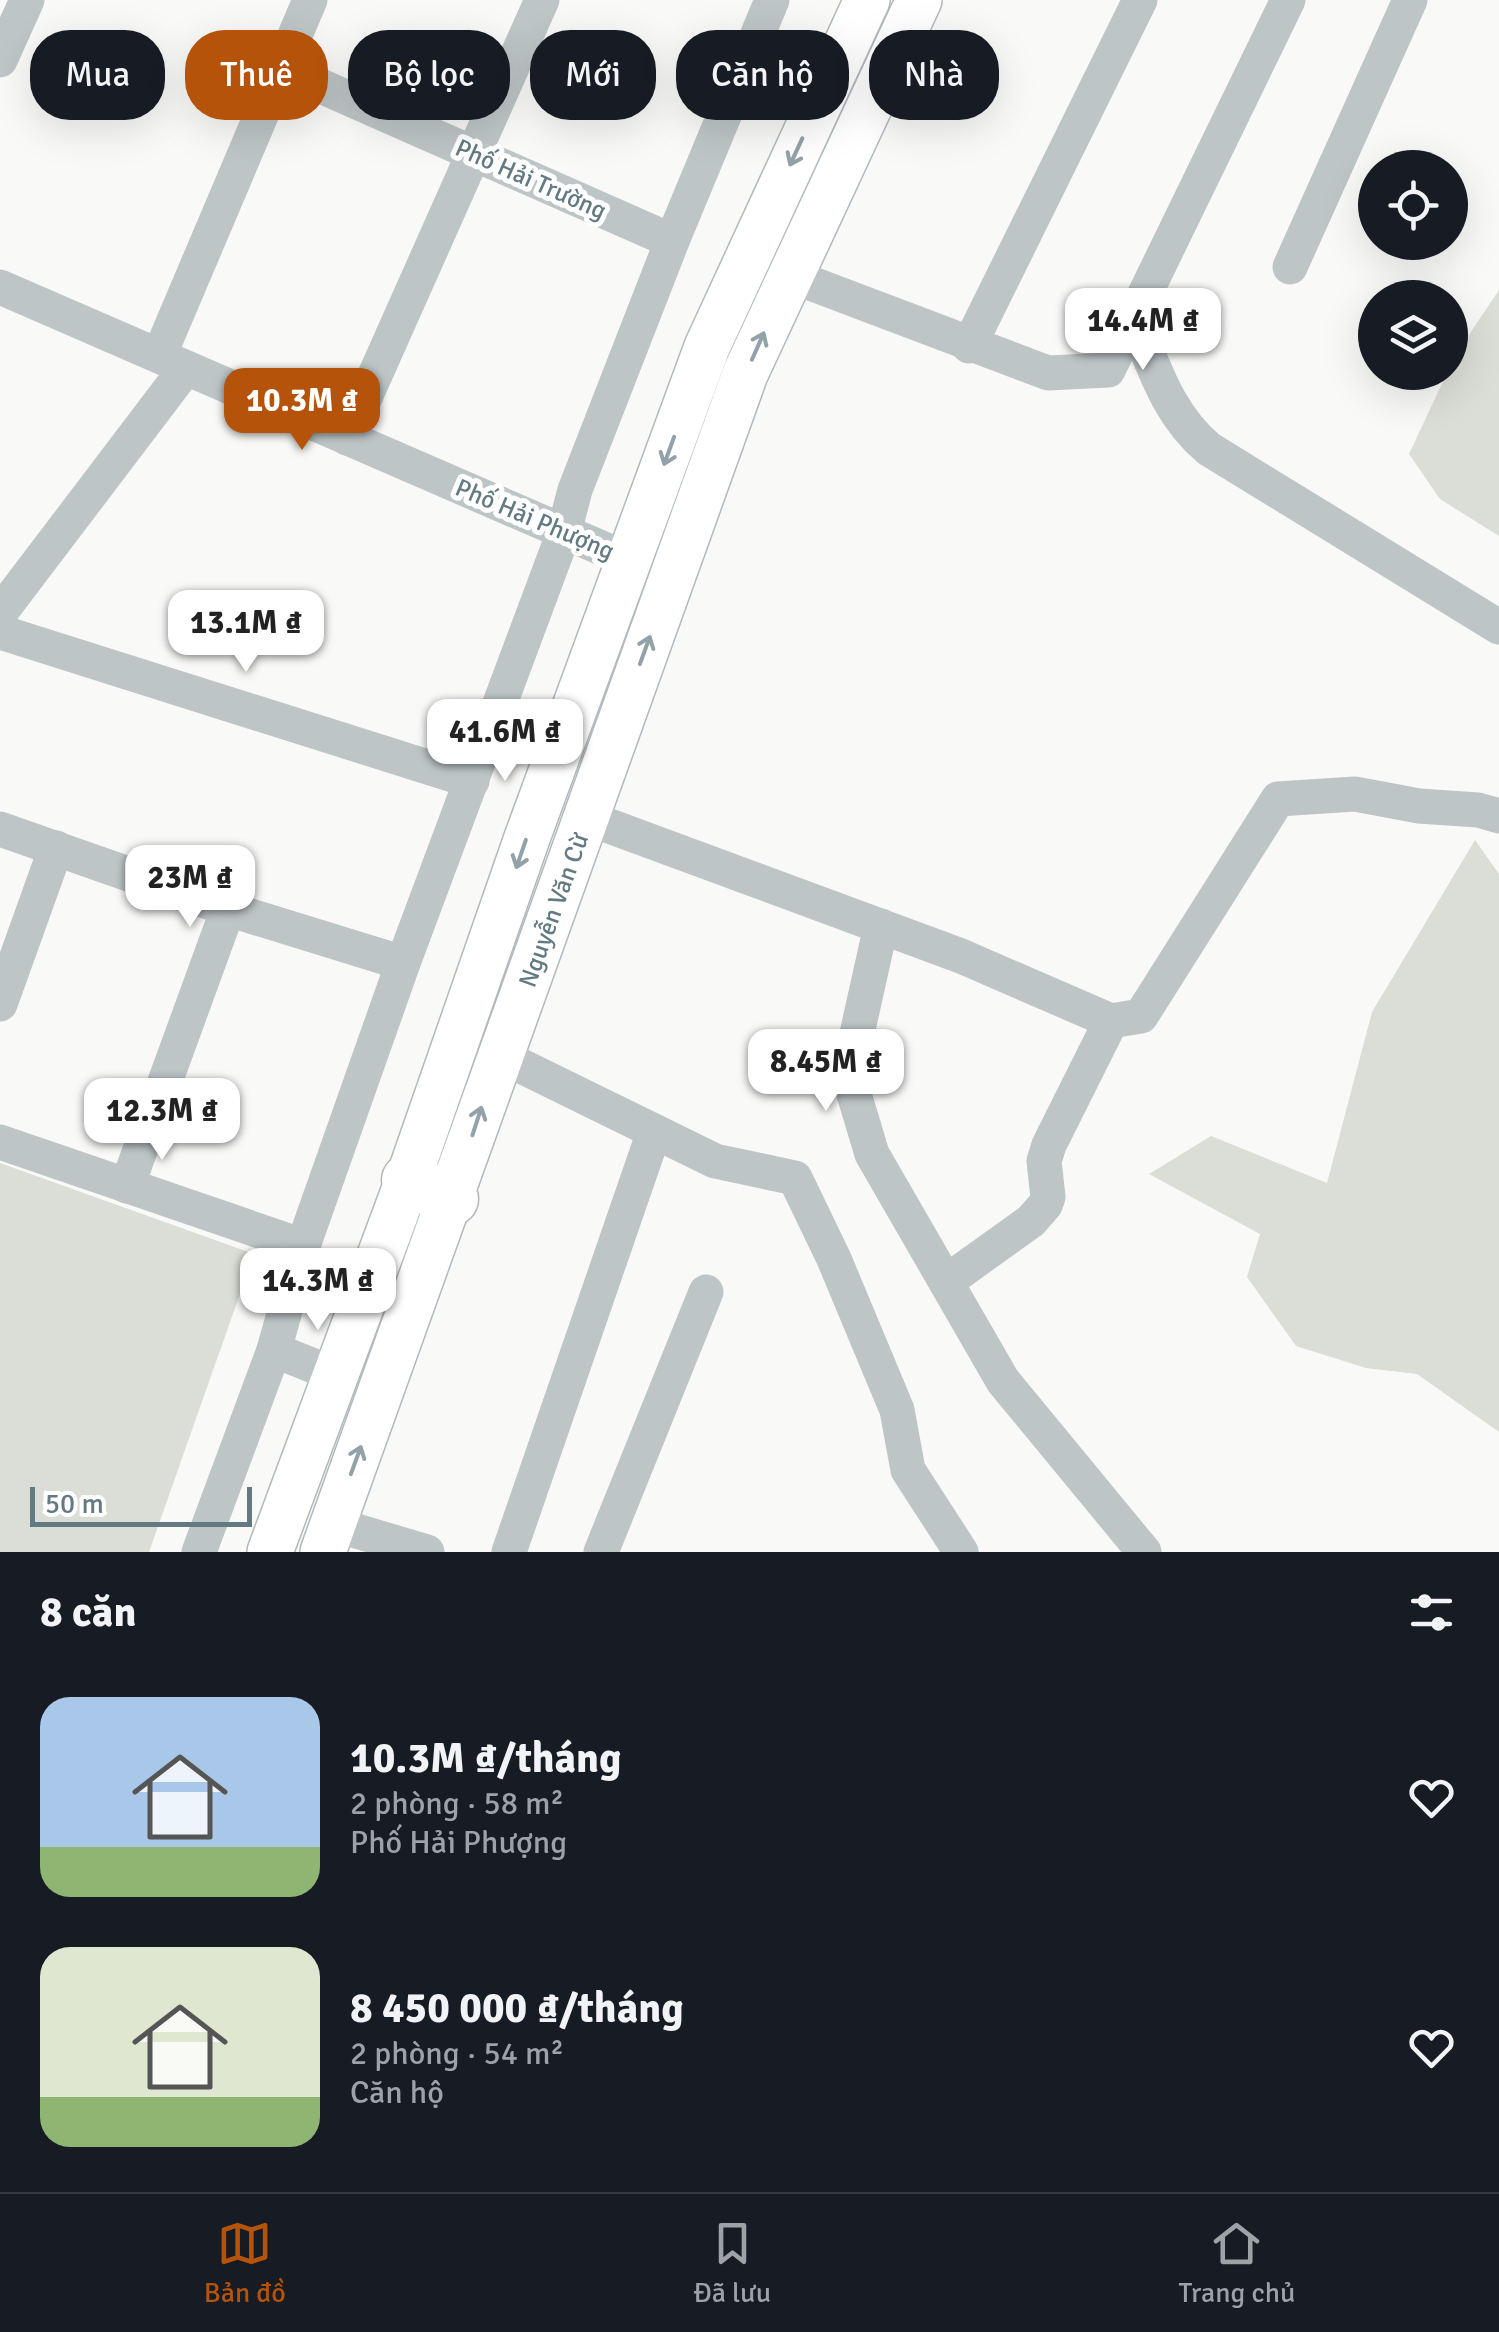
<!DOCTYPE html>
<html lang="vi">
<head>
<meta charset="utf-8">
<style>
	:root { --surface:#171b24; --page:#20242c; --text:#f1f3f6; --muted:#9ea1a6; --line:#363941; --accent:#b45309 }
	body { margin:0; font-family:Signika,sans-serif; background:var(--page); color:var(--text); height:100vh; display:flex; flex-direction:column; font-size:38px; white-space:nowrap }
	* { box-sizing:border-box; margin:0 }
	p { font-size:32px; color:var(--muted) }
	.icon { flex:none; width:55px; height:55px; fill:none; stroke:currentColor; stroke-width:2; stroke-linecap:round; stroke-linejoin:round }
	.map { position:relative; height:1552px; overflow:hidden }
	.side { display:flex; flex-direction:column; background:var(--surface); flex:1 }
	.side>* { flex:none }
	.hud { position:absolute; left:30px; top:30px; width:1440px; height:90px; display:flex; gap:20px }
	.controls { position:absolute; left:1358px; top:150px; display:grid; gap:20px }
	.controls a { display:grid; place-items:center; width:110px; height:110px; border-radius:50%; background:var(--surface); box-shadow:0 10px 40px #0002; font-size:50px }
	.scale { position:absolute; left:30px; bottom:25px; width:222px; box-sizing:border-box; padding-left:10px; border:5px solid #637a82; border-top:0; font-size:28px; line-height:35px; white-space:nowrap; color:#637a82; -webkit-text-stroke:8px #fff; paint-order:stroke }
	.price { position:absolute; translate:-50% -85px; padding:0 22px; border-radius:20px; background:#fff; color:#222; font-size:32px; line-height:65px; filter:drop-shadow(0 2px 5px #0008) }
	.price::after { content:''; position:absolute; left:50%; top:60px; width:30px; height:22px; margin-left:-15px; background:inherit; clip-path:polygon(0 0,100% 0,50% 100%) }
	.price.on { background:var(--accent); color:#fff }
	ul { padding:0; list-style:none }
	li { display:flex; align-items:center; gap:30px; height:250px; padding:0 40px }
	li span { display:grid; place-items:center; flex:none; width:280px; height:200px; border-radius:30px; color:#555 }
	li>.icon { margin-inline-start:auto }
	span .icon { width:120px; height:120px; fill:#fffc; stroke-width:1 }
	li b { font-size:42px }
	h2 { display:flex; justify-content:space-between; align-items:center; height:120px; padding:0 40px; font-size:42px }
	.chip { padding:0 35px; border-radius:40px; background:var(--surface); box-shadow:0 10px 40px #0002; font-size:35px; line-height:90px }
	.chip.on { background:var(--accent); color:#fff }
	.menu { display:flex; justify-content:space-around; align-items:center; height:140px; border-top:2px solid var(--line); background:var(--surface); font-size:28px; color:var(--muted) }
	.menu a { display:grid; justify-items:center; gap:5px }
	.menu .on { color:var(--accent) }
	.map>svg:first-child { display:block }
	.green { fill:#daded6 }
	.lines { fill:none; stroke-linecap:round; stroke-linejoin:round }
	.major-casing { stroke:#b1b9bc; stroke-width:48 }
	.highway-casing { stroke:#b1b8ba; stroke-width:55 }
	.minor { stroke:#bdc5c7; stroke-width:35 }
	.major { stroke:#fff; stroke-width:45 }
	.highway { stroke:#fff; stroke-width:52 }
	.oneway { stroke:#92a2a8 }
	.labels { text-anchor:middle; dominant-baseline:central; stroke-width:10; stroke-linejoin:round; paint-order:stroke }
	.street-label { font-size:25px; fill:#637a82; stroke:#fff }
</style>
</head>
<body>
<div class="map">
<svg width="1499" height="1552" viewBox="0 0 1499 1552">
	<rect width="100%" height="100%" fill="#f9f9f7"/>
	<g class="green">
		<path d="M1499,290V536L1440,499L1409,454L1447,373L1450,372L1452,360Z"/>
		<path d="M1475,840L1499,874V1432L1417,1374L1366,1368L1296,1346L1247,1277L1260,1234L1149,1174L1211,1136L1327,1183L1372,1012Z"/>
		<path d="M0,1163L254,1254L149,1552H0Z"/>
	</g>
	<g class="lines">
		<g class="major-casing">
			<g id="major">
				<path d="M270,1552L408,1180L527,838L707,347L867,0"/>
				<path id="s1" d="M323,1552L745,374L919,0"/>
			</g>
		</g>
		<g class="highway-casing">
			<path id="highway" d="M408,1180L452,1199"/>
		</g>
		<g class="minor">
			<path d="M0,60L27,0"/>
			<path d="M280,68L672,241"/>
			<path d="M1290,267L1410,0"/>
			<path d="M789,275L1048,373L1108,370L1288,0"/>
			<path d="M0,287L629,560"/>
			<path d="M1134,319C1154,367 1168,415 1209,449L1499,627"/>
			<path d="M969,346L1140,0"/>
			<path d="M159,356L310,0"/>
			<path d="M347,438L542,0"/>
			<path d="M0,613L186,368"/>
			<path d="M0,632L472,781"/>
			<path d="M585,817L961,956L1111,1021L1141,1016L1278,799L1355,794L1419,806L1478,810L1499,816"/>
			<path d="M0,829L228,909L403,963"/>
			<path d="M881,926L848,1074L872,1154L1003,1381L1144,1552"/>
			<path d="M0,1004L56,848"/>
			<path d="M499,1055L715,1161L795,1178L834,1259L897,1410L908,1470L961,1552"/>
			<path d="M0,1142L303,1246"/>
			<path d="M127,1186L228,909"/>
			<path d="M946,1282L1031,1221L1045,1205L1048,1197L1044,1161L1049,1145L1111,1021"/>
			<path d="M274,1350L336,1375"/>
			<path d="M333,1524L427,1552"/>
			<path d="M199,1552L274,1350L303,1246L403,963L564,532L575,490L672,241L772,0"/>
			<path d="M509,1552L654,1132"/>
			<path d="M601,1552L706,1292"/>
		</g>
		<use href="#major" class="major"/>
		<use href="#highway" class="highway"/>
	</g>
	<defs><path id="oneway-shaft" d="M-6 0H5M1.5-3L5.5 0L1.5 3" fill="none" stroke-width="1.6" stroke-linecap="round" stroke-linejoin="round" transform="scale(2.5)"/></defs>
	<g class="oneway">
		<use href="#oneway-shaft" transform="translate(796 152) rotate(115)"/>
		<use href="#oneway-shaft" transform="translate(758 346) rotate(-66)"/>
		<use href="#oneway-shaft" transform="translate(669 451) rotate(110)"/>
		<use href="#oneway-shaft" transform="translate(645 650) rotate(-70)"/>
		<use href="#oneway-shaft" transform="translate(521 854) rotate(109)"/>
		<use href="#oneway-shaft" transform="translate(477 1121) rotate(-72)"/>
		<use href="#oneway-shaft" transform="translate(356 1460) rotate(-70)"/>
	</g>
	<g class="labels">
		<g class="street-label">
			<text transform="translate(531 179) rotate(24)">Phố Hải Trường</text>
			<text transform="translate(535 519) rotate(23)">Phố Hải Phượng</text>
			<text stroke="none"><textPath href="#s1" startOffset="682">Nguyễn Văn Cừ</textPath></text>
		</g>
	</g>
</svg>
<div class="controls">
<a><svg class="icon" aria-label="locate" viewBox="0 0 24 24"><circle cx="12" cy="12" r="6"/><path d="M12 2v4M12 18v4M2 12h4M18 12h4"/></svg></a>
<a><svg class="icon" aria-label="layers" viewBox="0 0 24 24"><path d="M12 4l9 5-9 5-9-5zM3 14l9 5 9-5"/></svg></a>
</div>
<div class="scale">50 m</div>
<b class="price" style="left:1143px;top:373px">14.4M ₫</b>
<b class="price on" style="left:302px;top:453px">10.3M ₫</b>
<b class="price" style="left:246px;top:675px">13.1M ₫</b>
<b class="price" style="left:505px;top:784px">41.6M ₫</b>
<b class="price" style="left:190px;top:930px">23M ₫</b>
<b class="price" style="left:826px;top:1114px">8.45M ₫</b>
<b class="price" style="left:162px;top:1163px">12.3M ₫</b>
<b class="price" style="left:318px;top:1333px">14.3M ₫</b>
<div class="hud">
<a class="chip">Mua</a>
<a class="chip on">Thuê</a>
<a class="chip">Bộ lọc</a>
<a class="chip">Mới</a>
<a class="chip">Căn hộ</a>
<a class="chip">Nhà</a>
</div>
</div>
<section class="side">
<h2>8 căn<svg class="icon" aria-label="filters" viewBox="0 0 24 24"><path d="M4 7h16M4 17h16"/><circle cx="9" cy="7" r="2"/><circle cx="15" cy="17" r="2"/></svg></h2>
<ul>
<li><span style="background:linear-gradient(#a9c7e8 75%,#8fb573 0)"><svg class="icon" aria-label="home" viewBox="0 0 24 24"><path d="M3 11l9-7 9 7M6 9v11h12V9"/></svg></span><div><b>10.3M ₫/tháng</b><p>2 phòng · 58 m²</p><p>Phố Hải Phượng</p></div><svg class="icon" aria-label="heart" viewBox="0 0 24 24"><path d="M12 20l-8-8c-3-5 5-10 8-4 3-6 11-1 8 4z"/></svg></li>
<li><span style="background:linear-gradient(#dfe7d0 75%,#8fb573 0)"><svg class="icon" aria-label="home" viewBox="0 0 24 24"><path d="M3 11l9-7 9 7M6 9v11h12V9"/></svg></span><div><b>8 450 000 ₫/tháng</b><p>2 phòng · 54 m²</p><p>Căn hộ</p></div><svg class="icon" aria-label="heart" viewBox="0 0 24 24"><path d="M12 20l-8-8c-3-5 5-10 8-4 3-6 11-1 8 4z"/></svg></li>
</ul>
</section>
<nav class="menu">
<a class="on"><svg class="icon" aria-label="map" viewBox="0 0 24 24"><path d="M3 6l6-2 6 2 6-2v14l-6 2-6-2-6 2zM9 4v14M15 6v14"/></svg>Bản đồ</a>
<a><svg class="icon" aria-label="saved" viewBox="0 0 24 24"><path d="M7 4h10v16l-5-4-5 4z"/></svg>Đã lưu</a>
<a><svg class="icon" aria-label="home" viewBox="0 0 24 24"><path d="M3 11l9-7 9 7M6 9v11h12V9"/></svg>Trang chủ</a>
</nav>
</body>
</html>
